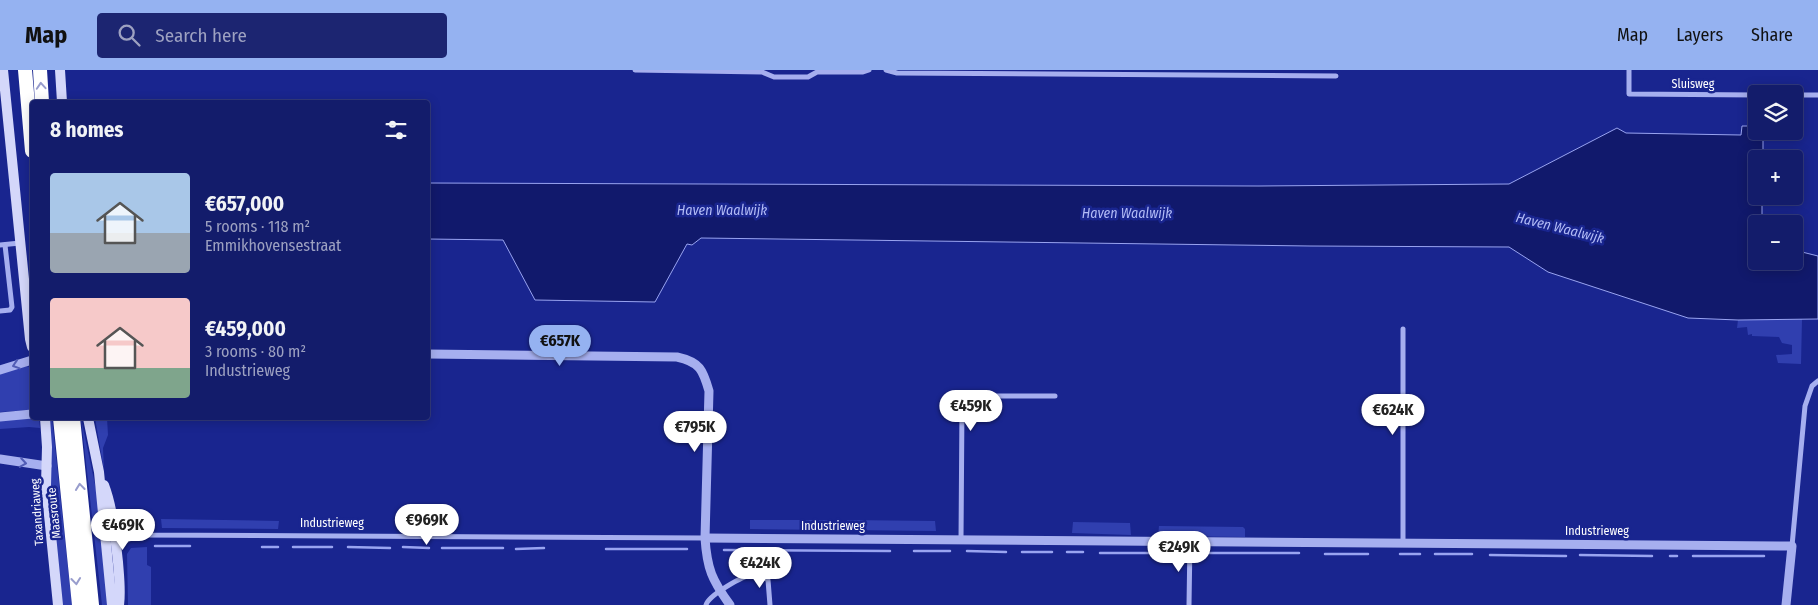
<!DOCTYPE html>
<html lang="en">
<head>
<meta charset="utf-8">
<style>
	:root { --surface:#131c6b; --page:#1c2571; --text:#f1f3f6; --muted:#9da1c1; --line:#323a7e; --accent:#95b2f1 }
	body { margin:0; font-family:"Fira Sans Condensed",sans-serif; background:var(--page); color:var(--text); height:100vh; display:flex; flex-direction:column; font-size:19px; white-space:nowrap }
	* { box-sizing:border-box; margin:0 }
	p { font-size:16px; color:var(--muted) }
	.icon { flex:none; width:28px; height:28px; fill:none; stroke:currentColor; stroke-width:2; stroke-linecap:round; stroke-linejoin:round }
	.map { position:relative; flex:1; overflow:hidden }
	.drawer { position:absolute; left:30px; top:30px; width:400px; height:320px; display:flex; flex-direction:column; background:var(--surface); border-radius:5px; box-shadow:0 2px 12px #0003,0 0 0 1px var(--line) }
	.drawer>* { flex:none }
	.tools { position:absolute; left:1748px; top:15px; display:grid; gap:10px }
	.tools a { display:grid; place-items:center; width:55px; height:55px; border-radius:5px; background:var(--surface); box-shadow:0 2px 12px #0003,0 0 0 1px var(--line); font-size:25px }
	.price { position:absolute; translate:-50% -42px; padding:0 11px; border-radius:18px; background:#fff; color:#222; font-size:16px; line-height:32px; filter:drop-shadow(0 1px 2px #0008) }
	.price::after { content:''; position:absolute; left:50%; top:30px; width:15px; height:11px; margin-left:-8px; background:inherit; clip-path:polygon(0 0,100% 0,50% 100%) }
	.price.active { background:var(--accent); color:#111 }
	ul { padding:0; list-style:none }
	li { display:flex; align-items:center; gap:15px; height:125px; padding:0 20px }
	li span { display:grid; place-items:center; flex:none; width:140px; height:100px; border-radius:5px; color:#555 }
	li>.icon { margin-inline-start:auto }
	span .icon { width:60px; height:60px; fill:#fffc; stroke-width:1 }
	li b { font-size:21px }
	h2 { display:flex; justify-content:space-between; align-items:center; height:60px; padding:0 20px; font-size:21px }
	header { display:flex; align-items:center; gap:30px; box-sizing:border-box; height:70px; padding:0 25px; background:var(--accent); color:#111 }
	header strong { font-size:24px }
	nav { display:flex; gap:28px; margin-inline-start:auto; font-size:18px }
	.search { width:350px; height:45px; background:var(--page); display:flex; align-items:center; gap:12px; box-sizing:border-box; padding:0 18px; border-radius:5px; color:var(--muted); font-size:19px }
	.map>svg:first-child { display:block }
	.green { fill:#303faf }
	.water { fill:#11196c; stroke:#99a4f1 }
	.lines { fill:none; stroke-linecap:round; stroke-linejoin:round }
	.stream { stroke:#99a4f1; stroke-width:2.5 }
	.minor { stroke:#a6afef; stroke-width:5 }
	.tertiary { stroke:#a6afef; stroke-width:9 }
	.secondary { stroke:#d4d7fa; stroke-width:10 }
	.motorway { stroke:#fff; stroke-width:14 }
	.oneway { stroke:#989dcd }
	.oneway2 { stroke:#515cb5 }
	.labels { text-anchor:middle; dominant-baseline:central; stroke-width:5; stroke-linejoin:round; paint-order:stroke }
	.street-label { font-size:12px; fill:#fff; stroke:#19258f }
	.water-label { font-size:14px; font-style:italic; fill:#b2bbf6; stroke:#19258f }
</style>
</head>
<body>
<header>
<strong>Map</strong>
<div class="search"><svg class="icon" aria-label="search" viewBox="0 0 24 24"><circle cx="10" cy="10" r="6"/><path d="M15 15l6 6"/></svg>Search here</div>
<nav><a>Map</a><a>Layers</a><a>Share</a></nav>
</header>
<div class="map">
<svg width="1818" height="535" viewBox="0 0 1818 535">
	<rect width="100%" height="100%" fill="#19258f"/>
	<g class="green">
		<path d="M1802,249L1801,294L1778,293L1776,285L1792,284V275L1782,273L1779,267L1752,266V264L1748,265L1747,257L1737,258L1738,250Z"/>
		<path d="M27,296L32,299V338L30,340L0,342V303Z"/>
		<path d="M32,347V349H39L40,358L29,357L0,359V351Z"/>
		<path d="M48,348H52L72,535H62L50,420Z"/>
		<path d="M81,348L97,424L109,535H102Z"/>
		<path d="M95,348H107L108,365L103,378L104,400Z"/>
		<path d="M161,449L279,451L278,459L162,458Z"/>
		<path d="M750,450H831V460L750,459Z"/>
		<path d="M847,450L935,451L936,461L847,460Z"/>
		<path d="M1073,452L1130,453L1131,465L1072,463Z"/>
		<path d="M1159,456L1243,457L1245,459V467L1158,466Z"/>
		<path d="M147,477V495L151,497V535H128L127,484L131,478Z"/>
	</g>
	<path class="water" d="M1742,56H1756V61H1763V89H1756V126H1762V154H1756V191H1794V180L1818,186V249L1738,250L1688,248L1548,202L1509,177L1310,176L701,168L692,175L687,174L655,232L535,230L503,170L428,169V113L1259,116L1509,114L1617,58L1626,63L1741,65Z"/>
	<g class="lines">
		<g class="stream">
			<path d="M155,476H190"/>
			<path d="M262,477H278"/>
			<path d="M293,477H332"/>
			<path d="M348,477L390,478"/>
			<path d="M403,477L429,478"/>
			<path d="M442,478H503"/>
			<path d="M516,479L544,478"/>
			<path d="M606,479H687"/>
			<path d="M724,480L890,481"/>
			<path d="M914,481H950"/>
			<path d="M967,481L1006,482"/>
			<path d="M1022,482H1052"/>
			<path d="M1067,482H1083"/>
			<path d="M1100,483H1169"/>
			<path d="M1209,483H1299"/>
			<path d="M1325,484H1368"/>
			<path d="M1400,484H1420"/>
			<path d="M1435,484H1472"/>
			<path d="M1490,485L1566,486"/>
			<path d="M1580,485L1652,486"/>
			<path d="M1670,486H1677"/>
			<path d="M1693,486H1764"/>
		</g>
		<g class="minor">
			<path d="M635,0L762,2L774,7H808L817,2H863L869,0"/>
			<path d="M886,0L897,3L1336,6"/>
			<path d="M1629,0V24L1756,25"/>
			<path d="M1794,25H1818"/>
			<path d="M0,175L20,173"/>
			<path d="M0,241L10,240L12,237L5,175"/>
			<path d="M114,461H132L138,465L705,468"/>
			<path d="M961,470L962,335L967,329L980,326H1055"/>
			<path d="M115,471H125L138,465"/>
			<path d="M1403,472V259"/>
			<path d="M1792,476L1805,336L1812,316L1818,311"/>
			<path d="M706,535C708,526 743,505 753,505C760,505 763,507 768,510L770,535"/>
			<path d="M1189,535L1190,471"/>
		</g>
		<g class="tertiary">
			<path d="M428,284L677,287C700,292 703,300 709,321L705,468C707,499 712,510 730,535"/>
			<path d="M0,300L32,290"/>
			<path d="M0,347L32,344"/>
			<path d="M0,389L47,396"/>
			<path d="M705,468L1792,476L1786,535"/>
		</g>
		<g class="secondary">
			<path d="M3,0L30,269L32,277"/>
			<path d="M60,0L62,32"/>
			<path d="M45,348L47,377L46,415L58,535"/>
			<path d="M88,348L99,402L112,535"/>
			<path d="M104,415C113,439 115,466 118,492C119,506 121,521 119,535"/>
		</g>
		<g class="motorway">
			<path d="M25,0L32,81"/>
			<path d="M40,0L42,32"/>
			<path d="M60,348L79,535"/>
			<path d="M73,348L92,535"/>
		</g>
	</g>
	<defs><path id="oneway-chevron" d="M-2-3.5L2.5 0L-2 3.5" fill="none" stroke-width="1.6" stroke-linecap="round" stroke-linejoin="round" transform="scale(1.25)"/></defs>
	<g class="oneway">
		<use href="#oneway-chevron" transform="translate(41 16) rotate(-94)"/>
		<use href="#oneway-chevron" transform="translate(80 417) rotate(-96)"/>
		<use href="#oneway-chevron" transform="translate(76 511) rotate(84)"/>
	</g>
	<g class="oneway2">
		<use href="#oneway-chevron" transform="translate(16 295) rotate(162)"/>
		<use href="#oneway-chevron" transform="translate(23 393) rotate(9)"/>
	</g>
	<g class="labels">
		<g class="street-label">
			<text x="1693" y="14">Sluisweg</text>
			<text transform="translate(37 442) rotate(-94)">Taxandriaweg</text>
			<text transform="translate(54 443) rotate(-96)">Maasroute</text>
			<text x="332" y="453">Industrieweg</text>
			<text x="833" y="456">Industrieweg</text>
			<text x="1597" y="461">Industrieweg</text>
		</g>
		<g class="water-label">
			<text x="722" y="140">Haven Waalwijk</text>
			<text x="1127" y="143">Haven Waalwijk</text>
			<text transform="translate(1560 158) rotate(14)">Haven Waalwijk</text>
		</g>
	</g>
</svg>
<div class="tools">
<a><svg class="icon" aria-label="layers" viewBox="0 0 24 24"><path d="M12 4l9 5-9 5-9-5zM3 14l9 5 9-5"/></svg></a>
<a>+</a>
<a>−</a>
</div>
<b class="price active" style="left:560px;top:297px">€657K</b>
<b class="price" style="left:971px;top:362px">€459K</b>
<b class="price" style="left:1393px;top:366px">€624K</b>
<b class="price" style="left:695px;top:383px">€795K</b>
<b class="price" style="left:427px;top:476px">€969K</b>
<b class="price" style="left:123px;top:481px">€469K</b>
<b class="price" style="left:1179px;top:503px">€249K</b>
<b class="price" style="left:760px;top:519px">€424K</b>
<section class="drawer">
<h2>8 homes<svg class="icon" aria-label="filters" viewBox="0 0 24 24"><path d="M4 7h16M4 17h16"/><circle cx="9" cy="7" r="2"/><circle cx="15" cy="17" r="2"/></svg></h2>
<ul>
<li><span style="background:linear-gradient(#a9c7e8 60%,#9aa5b1 0)"><svg class="icon" aria-label="home" viewBox="0 0 24 24"><path d="M3 11l9-7 9 7M6 9v11h12V9"/></svg></span><div><b>€657,000</b><p>5 rooms · 118 m²</p><p>Emmikhovensestraat</p></div></li>
<li><span style="background:linear-gradient(#f6c9c9 70%,#7fa58c 0)"><svg class="icon" aria-label="home" viewBox="0 0 24 24"><path d="M3 11l9-7 9 7M6 9v11h12V9"/></svg></span><div><b>€459,000</b><p>3 rooms · 80 m²</p><p>Industrieweg</p></div></li>
</ul>
</section>
</div>
</body>
</html>
